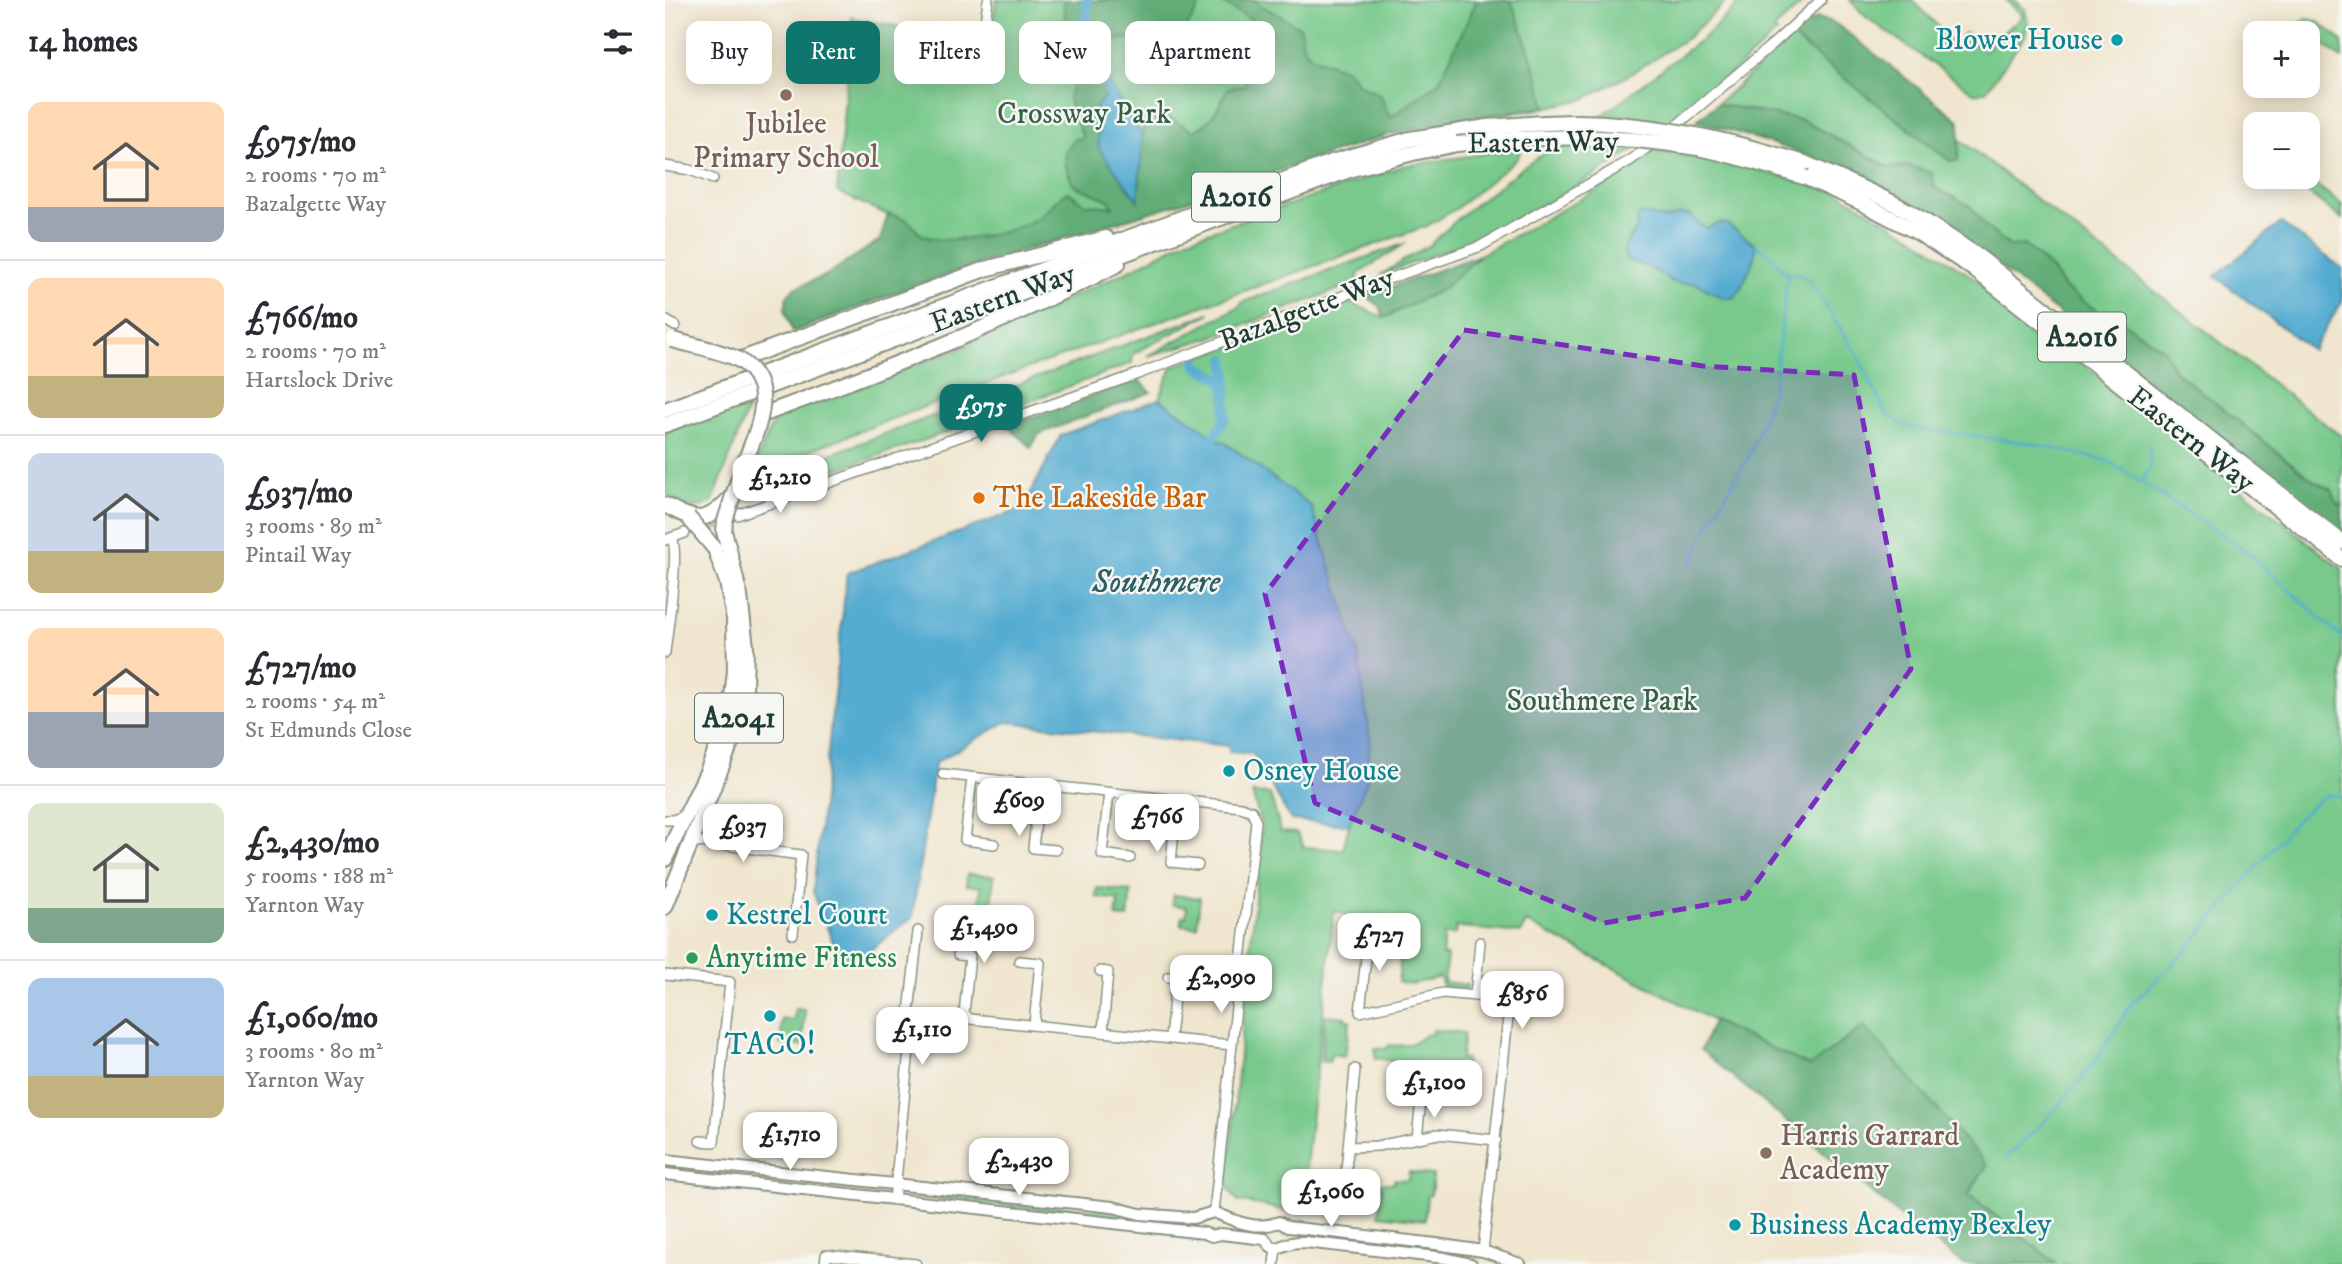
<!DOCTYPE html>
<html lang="en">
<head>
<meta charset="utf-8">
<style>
	:root { --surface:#fff; --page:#f2f2f3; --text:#2b2b33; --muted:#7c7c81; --line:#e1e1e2; --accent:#0f766e }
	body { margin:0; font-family:"IM FELL DW Pica",serif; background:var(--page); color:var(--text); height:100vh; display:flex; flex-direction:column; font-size:26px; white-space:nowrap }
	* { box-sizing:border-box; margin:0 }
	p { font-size:23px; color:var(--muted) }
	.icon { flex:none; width:38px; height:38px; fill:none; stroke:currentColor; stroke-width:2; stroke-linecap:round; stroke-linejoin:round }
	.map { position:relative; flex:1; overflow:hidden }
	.panel { display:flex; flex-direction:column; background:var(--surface); width:665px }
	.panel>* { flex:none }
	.hud { position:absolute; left:21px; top:21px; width:665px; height:63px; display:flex; gap:14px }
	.buttons { position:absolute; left:1578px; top:21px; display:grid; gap:14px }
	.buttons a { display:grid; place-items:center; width:77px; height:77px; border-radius:14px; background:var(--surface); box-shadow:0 4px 18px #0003; font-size:35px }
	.price { position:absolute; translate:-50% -60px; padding:0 16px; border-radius:14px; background:#fff; color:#222; font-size:23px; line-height:46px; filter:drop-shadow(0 2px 4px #0008) }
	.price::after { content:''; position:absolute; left:50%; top:42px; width:21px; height:16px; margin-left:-10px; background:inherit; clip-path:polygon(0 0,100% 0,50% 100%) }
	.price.active { background:var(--accent); color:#fff }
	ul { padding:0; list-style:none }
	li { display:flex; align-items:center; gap:21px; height:175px; padding:0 28px }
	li+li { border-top:2px solid var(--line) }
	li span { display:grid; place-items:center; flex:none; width:196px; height:140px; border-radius:14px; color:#555 }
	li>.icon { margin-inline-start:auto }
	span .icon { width:84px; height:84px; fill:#fffc; stroke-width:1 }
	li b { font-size:30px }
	h2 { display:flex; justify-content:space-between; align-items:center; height:84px; padding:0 28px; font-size:30px }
	.pill { padding:0 24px; border-radius:14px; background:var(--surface); box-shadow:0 4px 18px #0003; font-size:24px; line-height:63px }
	.pill.active { background:var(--accent); color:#fff }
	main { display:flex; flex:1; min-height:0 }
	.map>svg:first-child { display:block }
	.green { fill:#78c98b; stroke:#4c8360; stroke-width:2 }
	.forest { fill:#62ad77; stroke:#407556; stroke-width:2 }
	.water { fill:#54acd1; stroke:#3a7482; stroke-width:2 }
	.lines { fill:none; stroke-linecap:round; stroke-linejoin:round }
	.stream { stroke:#54acd1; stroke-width:2.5 }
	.canal { stroke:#54acd1; stroke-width:10 }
	.minor-tunnel { stroke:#c6c4b0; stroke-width:9; stroke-dasharray:9 4.5; stroke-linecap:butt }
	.minor-casing { stroke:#889282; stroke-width:12 }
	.tertiary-casing { stroke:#889282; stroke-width:14 }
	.primary-casing { stroke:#889282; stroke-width:18 }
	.minor { stroke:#fff; stroke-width:9 }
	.tertiary { stroke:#fff; stroke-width:10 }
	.primary { stroke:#fff; stroke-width:14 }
	.primary-bridge-casing { stroke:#889282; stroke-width:18; stroke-linecap:butt }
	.primary-bridge { stroke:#fff; stroke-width:14 }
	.marked { fill:#7b2cbf; fill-opacity:0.2; stroke:#7b2cbf; stroke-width:5; stroke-dasharray:14 9; stroke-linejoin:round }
	.culture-dot { fill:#0f9aa8; stroke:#f6f6f2; stroke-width:2.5 }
	.education-dot { fill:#8d6e63; stroke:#f6f6f2; stroke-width:2.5 }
	.food-dot { fill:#e8710a; stroke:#f6f6f2; stroke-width:2.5 }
	.leisure-dot { fill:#2e9e5b; stroke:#f6f6f2; stroke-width:2.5 }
	.labels { text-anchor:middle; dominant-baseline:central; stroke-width:5; stroke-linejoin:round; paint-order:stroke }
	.shield { fill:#f6f6f2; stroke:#60746d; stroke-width:2 }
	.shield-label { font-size:28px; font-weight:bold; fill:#1f3d34 }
	.culture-label { font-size:30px; fill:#0d838f; stroke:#f6f6f2; text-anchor:start }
	.park-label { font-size:30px; fill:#35604a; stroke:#f6f6f2 }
	.education-label { font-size:30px; fill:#785e54; stroke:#f6f6f2 }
	.street-label { font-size:30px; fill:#1f3d34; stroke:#f6f6f2 }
	.food-label { font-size:30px; fill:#c56008; stroke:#f6f6f2; text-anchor:start }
	.leisure-label { font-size:30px; fill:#27864d; stroke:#f6f6f2; text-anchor:start }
	.water-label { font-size:32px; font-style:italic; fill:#2f5e63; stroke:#f6f6f2 }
</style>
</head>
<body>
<main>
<section class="panel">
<h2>14 homes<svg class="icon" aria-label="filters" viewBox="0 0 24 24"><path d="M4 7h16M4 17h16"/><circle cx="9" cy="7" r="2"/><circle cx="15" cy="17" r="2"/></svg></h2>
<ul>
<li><span style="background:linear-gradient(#ffd9b3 75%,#9aa5b1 0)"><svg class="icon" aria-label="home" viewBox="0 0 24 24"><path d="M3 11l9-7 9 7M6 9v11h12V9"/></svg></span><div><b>£975/mo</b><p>2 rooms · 70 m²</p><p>Bazalgette Way</p></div></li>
<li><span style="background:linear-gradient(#ffd9b3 70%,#c2b280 0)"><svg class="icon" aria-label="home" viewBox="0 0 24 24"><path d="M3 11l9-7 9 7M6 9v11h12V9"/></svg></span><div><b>£766/mo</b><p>2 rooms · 70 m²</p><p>Hartslock Drive</p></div></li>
<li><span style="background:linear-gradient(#c9d6e8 70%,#c2b280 0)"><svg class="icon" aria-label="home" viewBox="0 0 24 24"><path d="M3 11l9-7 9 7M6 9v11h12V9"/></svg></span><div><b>£937/mo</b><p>3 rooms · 89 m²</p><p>Pintail Way</p></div></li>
<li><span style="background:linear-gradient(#ffd9b3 60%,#9aa5b1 0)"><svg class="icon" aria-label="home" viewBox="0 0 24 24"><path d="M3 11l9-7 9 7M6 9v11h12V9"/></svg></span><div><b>£727/mo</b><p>2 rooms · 54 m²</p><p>St Edmunds Close</p></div></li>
<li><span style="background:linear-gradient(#dfe7d0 75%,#7fa58c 0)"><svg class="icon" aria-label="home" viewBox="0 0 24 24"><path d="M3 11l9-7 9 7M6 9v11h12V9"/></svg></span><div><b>£2,430/mo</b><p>5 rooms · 188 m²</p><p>Yarnton Way</p></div></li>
<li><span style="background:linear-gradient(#a9c7e8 70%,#c2b280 0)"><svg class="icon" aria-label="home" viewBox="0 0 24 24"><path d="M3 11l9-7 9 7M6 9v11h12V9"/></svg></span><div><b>£1,060/mo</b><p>3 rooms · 80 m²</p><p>Yarnton Way</p></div></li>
</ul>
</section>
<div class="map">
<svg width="1677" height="1264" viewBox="0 0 1677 1264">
	<rect width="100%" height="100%" fill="#f6f6f2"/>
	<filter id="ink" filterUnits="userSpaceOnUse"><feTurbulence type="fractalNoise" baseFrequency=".0143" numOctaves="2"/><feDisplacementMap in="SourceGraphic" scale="14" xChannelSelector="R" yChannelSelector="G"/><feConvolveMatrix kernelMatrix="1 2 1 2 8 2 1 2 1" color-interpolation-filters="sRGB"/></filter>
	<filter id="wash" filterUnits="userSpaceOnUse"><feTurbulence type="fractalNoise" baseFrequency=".00686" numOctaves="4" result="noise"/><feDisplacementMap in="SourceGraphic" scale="28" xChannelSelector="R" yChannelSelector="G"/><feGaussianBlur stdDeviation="1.57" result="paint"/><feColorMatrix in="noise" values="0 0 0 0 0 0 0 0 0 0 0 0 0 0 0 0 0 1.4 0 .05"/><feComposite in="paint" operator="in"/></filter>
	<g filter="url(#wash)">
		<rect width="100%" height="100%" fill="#f0e6cf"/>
		<g class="green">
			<path d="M331,0H1063L1022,38L964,75L919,99L865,111L793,119L722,135L518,202L308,266L227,294L128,332L120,310L122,296L128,289L160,276L215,240L223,215L172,192L187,17L325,47Z"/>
			<path d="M1077,0H1141L1109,29L1112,32C1037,102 958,164 867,211C818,237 766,256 715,275L766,244L798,214L857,168L943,111L1043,34Z"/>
			<path d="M1185,0H1247L1274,27L1273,30L1289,44L1300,33L1319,51L1347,24L1349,25L1358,16L1341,0H1348L1360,9L1363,22L1360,36L1321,91L1311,94L1201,17Z"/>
			<path d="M1642,19L1652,21L1677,41V59L1638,28L1633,33H1626L1633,24Z"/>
			<path d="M1127,37L1285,161L1293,160L1294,139L1677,437V506L1672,503L1666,490L1650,482L1510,371L1499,350L1458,322L1442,318L1399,288L1385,267L1346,247L1321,227L1305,206L1269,188L1244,166L1225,168L1137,120L1052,104Z"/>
			<path d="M856,148L853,158L792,208L762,226L352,372L87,472L111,415L291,350L469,268L523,239L738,166Z"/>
			<path d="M989,151L1057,160L1172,192L1253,240L1312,280L1677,569V1264H1392L1303,1194L1322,1165L861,922L856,933L791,927L790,934L779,935L777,955L782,956L779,982L802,985V989L778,987L775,977L747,984L733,982L736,955H741L744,929L741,922L697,918L669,911L637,1203L633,1213C612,1210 594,1203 573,1202L562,1186L597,826L587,793L605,794L616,832L632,833L639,847L678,850L684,825L702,780L705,738L693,654L646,506L494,399L507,367L684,302L719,318L778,289L815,255L952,179Z"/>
			<path d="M1623,177H1641L1677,205V219Z"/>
			<path d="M741,243L693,274V282L544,338L483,356L573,307L578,302Z"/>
			<path d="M545,313L468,354L467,363L260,440L83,499L85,484Z"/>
			<path d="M79,402L82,411L48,501C28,514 18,504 0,494V432Z"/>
			<path d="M302,874L329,876L326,905L314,904L316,887L301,885Z"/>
			<path d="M432,888L466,891L463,918L451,917L453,900L431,897Z"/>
			<path d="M508,895L535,898L532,927L516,925L517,916L521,917L522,907L507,905Z"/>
			<path d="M130,1009L140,1010L137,1046L115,1044L117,1019L129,1020Z"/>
			<path d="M660,1015L680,1017V1020H685L680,1056L666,1054L664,1062L656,1061Z"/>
			<path d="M768,1030L799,1033L796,1059H801L798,1086H794L795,1073L727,1066V1061L711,1058L710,1048L723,1049V1045C740,1047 749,1044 762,1034H768Z"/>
			<path d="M744,1172L768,1175L766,1195L762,1196L760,1220L714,1215L717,1188H715V1183H729V1179L743,1180Z"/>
			<path d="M242,1191L532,1220V1227L242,1195Z"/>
		</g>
		<g class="forest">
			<path d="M399,0H538L519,32L449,40L402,51Z"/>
			<path d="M553,0H587L636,28L637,43L645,56L684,71L692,83L716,96L725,118L774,82L812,0H846L869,64L881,107L793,119L722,135L518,202L308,266L227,294L128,332L120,310L122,296L128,289L160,276L215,240L223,214C229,216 238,217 243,221C249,225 252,233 259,236C284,246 347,233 371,219C384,211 389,199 403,192L420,204L448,207L444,200L408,185L401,167L400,152L410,139L418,138L403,98L410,80L421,73L416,58L432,55L447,88L431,107L473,200L479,117L508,119L528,131C547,124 555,104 563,88L579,86L585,70L607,32Z"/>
			<path d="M1152,18L1165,21L1174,26L1295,121L1293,160L1285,161L1127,37L1142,24Z"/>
			<path d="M1052,104L1137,120L1225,168L1244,166L1267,173L1270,188L1305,206L1321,227L1346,247L1359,245L1385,267L1399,288L1442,318L1458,322L1499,350L1510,371L1650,482L1667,490L1672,503L1677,506V535L1285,228C1268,218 1251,207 1234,197C1171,162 1100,140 1031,121Z"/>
			<path d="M815,255L778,289L719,318L715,306L701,296Z"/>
			<path d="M473,379L486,392L374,434L366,448L343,426Z"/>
			<path d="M1048,1021L1145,1066L1199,1026L1322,1165L1303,1195L1392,1264H1298L1228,1210L1036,1050Z"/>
		</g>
		<g class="water">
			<path d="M447,88L478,138L473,201L434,149L431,107Z"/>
			<path d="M976,213L1001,219L1016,214L1025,215L1034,224L1043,228L1054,223L1062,224L1091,245C1091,261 1078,284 1070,297L1059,298L1030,283L1014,284L1008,282L983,267L962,260C954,247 965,239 972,228V219Z"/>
			<path d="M1616,223L1677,268V302L1647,350L1550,276Z"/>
			<path d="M494,399L540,430L548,439L559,442L646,506L693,654L705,738L702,780L684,825L626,820L588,754L564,752V746L341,722L270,763L247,918L191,961H178L173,955L148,892L182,573L357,509L396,435Z"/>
		</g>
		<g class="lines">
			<g class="stream">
				<path d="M1087,245C1109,251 1108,262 1123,274L1133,273L1144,280L1192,354L1222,415L1243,427L1370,444L1443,461L1579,549L1677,638"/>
				<path d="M1477,480L1485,468V444"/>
				<path d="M1026,565L1034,543L1051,512L1083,458L1098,420L1109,384L1123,274"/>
				<path d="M1341,1158L1385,1116L1427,1066L1466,1004L1516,956L1629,823L1658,796L1677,795"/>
			</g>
			<g class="canal">
				<path d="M422,0V41L436,70L448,102"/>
				<path d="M530,359L532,366L556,379L561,389"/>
				<path d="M548,439L560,418L562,372L560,359"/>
			</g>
		</g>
	</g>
	<g filter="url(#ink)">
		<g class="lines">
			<path class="minor-tunnel" d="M28,530L64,517"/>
			<g class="minor-casing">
				<g id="minor">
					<path d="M318,38L323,0"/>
					<path d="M1005,131L1109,43L1156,0"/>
					<path d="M0,166L25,170L48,179"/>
					<path d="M0,320L10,326"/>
					<path d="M72,515L473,374L701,287L816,246L966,160L991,141"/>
					<path d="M0,540L20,533"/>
					<path d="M0,653C2,632 15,552 7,538"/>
					<path d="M278,774L576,807L587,811L591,822L549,1212"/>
					<path d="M307,778L300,840L329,844"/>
					<path d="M375,785L368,848L391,850"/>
					<path d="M444,793L437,854L465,858"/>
					<path d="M512,800L506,862L533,865"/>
					<path d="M0,820H8L22,815"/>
					<path d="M26,841L136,855L128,934"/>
					<path d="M704,931L695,1012L778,993L845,999L818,1251"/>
					<path d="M293,955L305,956L299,1013L305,1019L567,1045"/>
					<path d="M354,961L375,963L369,1025"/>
					<path d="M435,971L443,972L438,1032"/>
					<path d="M0,975L65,982L49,1142L35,1141"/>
					<path d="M503,977L511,978L505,1039"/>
					<path d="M810,996L815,942"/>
					<path d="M752,1138L756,1100"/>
					<path d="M683,1147L712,1146L773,1134L831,1140"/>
					<path d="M229,1200L247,1020L244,1013L253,931"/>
					<path d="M678,1205L690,1069"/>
					<path d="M160,1264L161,1255L251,1264"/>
					<path d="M609,1264L611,1248"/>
				</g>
			</g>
			<g class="tertiary-casing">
				<g id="tertiary">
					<path d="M0,1160L448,1207L475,1214L528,1218L549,1212C565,1219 585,1228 602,1225C606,1225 610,1223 614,1222L623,1227L771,1244L818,1251L855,1264"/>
					<path d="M0,1174L539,1233L547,1236L556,1234L600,1239C610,1255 614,1245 627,1243C631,1242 635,1242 640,1242L780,1258L806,1264"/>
				</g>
			</g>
			<g class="primary-casing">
				<g id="primary">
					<path d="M1139,163C1169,176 1200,188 1230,204C1259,219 1286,238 1314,257L1677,542"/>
					<path d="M1142,178L1195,202L1252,232L1307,268L1677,559"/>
					<path d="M74,360L320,269L441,238"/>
					<path d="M0,410L667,162L745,139L822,127"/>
					<path d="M97,415C218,370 339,324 453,264"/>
					<path d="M0,425L687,169L748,153L792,144"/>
					<path d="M0,505C33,523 42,524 68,495"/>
					<path d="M0,859L42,772L60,728L67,697L70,671L69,619L62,582L50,549"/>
					<path d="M0,907L71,731L80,689L81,647L75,596L64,550"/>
				</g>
			</g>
			<use href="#minor" class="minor"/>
			<use href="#tertiary" class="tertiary"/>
			<use href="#primary" class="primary"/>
			<g class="primary-bridge-casing">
				<g id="primary-bridge">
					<path d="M822,127C852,125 882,122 913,122C990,123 1066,140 1139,163"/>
					<path d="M792,144C872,135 953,134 1033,148C1070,155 1106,167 1142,178"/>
					<path d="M8,340C25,345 62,352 76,361C114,387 92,430 79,464C72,483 66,501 60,521L59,531L64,550"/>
					<path d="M23,517L50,549"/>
				</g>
			</g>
			<use href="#primary-bridge" class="primary-bridge"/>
		</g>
	</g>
	<path class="marked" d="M799,330L1038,366L1189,375L1246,669L1080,898L939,923L650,803L600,594Z"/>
	<g class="culture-dot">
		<circle cx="1452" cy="40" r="7"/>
		<circle cx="564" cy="771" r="7"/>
		<circle cx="47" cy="915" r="7"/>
		<circle cx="105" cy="1016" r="7"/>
		<circle cx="1070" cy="1225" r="7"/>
	</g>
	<g class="education-dot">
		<circle cx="121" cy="95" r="7"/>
		<circle cx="1101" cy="1153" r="7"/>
	</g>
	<circle class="food-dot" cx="314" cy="498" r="7"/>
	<circle class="leisure-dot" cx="27" cy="958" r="7"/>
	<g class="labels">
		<g class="shield">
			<rect x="527" y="172.5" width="88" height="49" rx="5"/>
			<rect x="1373" y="312.5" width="88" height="49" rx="5"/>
			<rect x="30" y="693.5" width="88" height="49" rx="5"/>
		</g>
		<g class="shield-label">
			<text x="571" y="197">A2016</text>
			<text x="1417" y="337">A2016</text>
			<text x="74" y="718">A2041</text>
		</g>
		<g class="culture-label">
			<text x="1438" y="40" text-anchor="end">Blower House</text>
			<text x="578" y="771">Osney House</text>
			<text x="61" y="915">Kestrel Court</text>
			<text x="105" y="1045" text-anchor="middle">TACO!</text>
			<text x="1084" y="1225">Business Academy Bexley</text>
		</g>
		<g class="park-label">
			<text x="419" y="114">Crossway Park</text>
			<text x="937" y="701">Southmere Park</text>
		</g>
		<g class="education-label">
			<text x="121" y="124">Jubilee<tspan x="121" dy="34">Primary School</tspan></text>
			<text x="1115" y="1136" text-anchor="start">Harris Garrard<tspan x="1115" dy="34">Academy</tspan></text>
		</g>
		<g class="street-label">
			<text transform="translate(878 143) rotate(-1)">Eastern Way</text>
			<text transform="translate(338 299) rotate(-20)">Eastern Way</text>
			<text transform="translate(642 310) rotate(-21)">Bazalgette Way</text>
			<text transform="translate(1526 440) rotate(38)">Eastern Way</text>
		</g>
		<g class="food-label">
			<text x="328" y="498">The Lakeside Bar</text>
		</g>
		<g class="leisure-label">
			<text x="41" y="958">Anytime Fitness</text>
		</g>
		<g class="water-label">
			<text x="491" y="583">Southmere</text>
		</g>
	</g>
</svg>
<div class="buttons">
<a>+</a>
<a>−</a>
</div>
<b class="price active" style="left:316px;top:444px">£975</b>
<b class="price" style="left:115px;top:515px">£1,210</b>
<b class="price" style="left:354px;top:838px">£609</b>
<b class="price" style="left:492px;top:854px">£766</b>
<b class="price" style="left:78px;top:864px">£937</b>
<b class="price" style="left:319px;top:965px">£1,490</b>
<b class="price" style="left:714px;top:973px">£727</b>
<b class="price" style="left:556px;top:1015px">£2,090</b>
<b class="price" style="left:857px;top:1031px">£856</b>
<b class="price" style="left:257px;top:1067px">£1,110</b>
<b class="price" style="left:769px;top:1120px">£1,100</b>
<b class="price" style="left:125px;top:1172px">£1,710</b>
<b class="price" style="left:354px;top:1198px">£2,430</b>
<b class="price" style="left:666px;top:1229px">£1,060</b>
<div class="hud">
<a class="pill">Buy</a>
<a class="pill active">Rent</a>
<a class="pill">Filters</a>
<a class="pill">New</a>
<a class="pill">Apartment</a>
</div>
</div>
</main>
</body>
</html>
